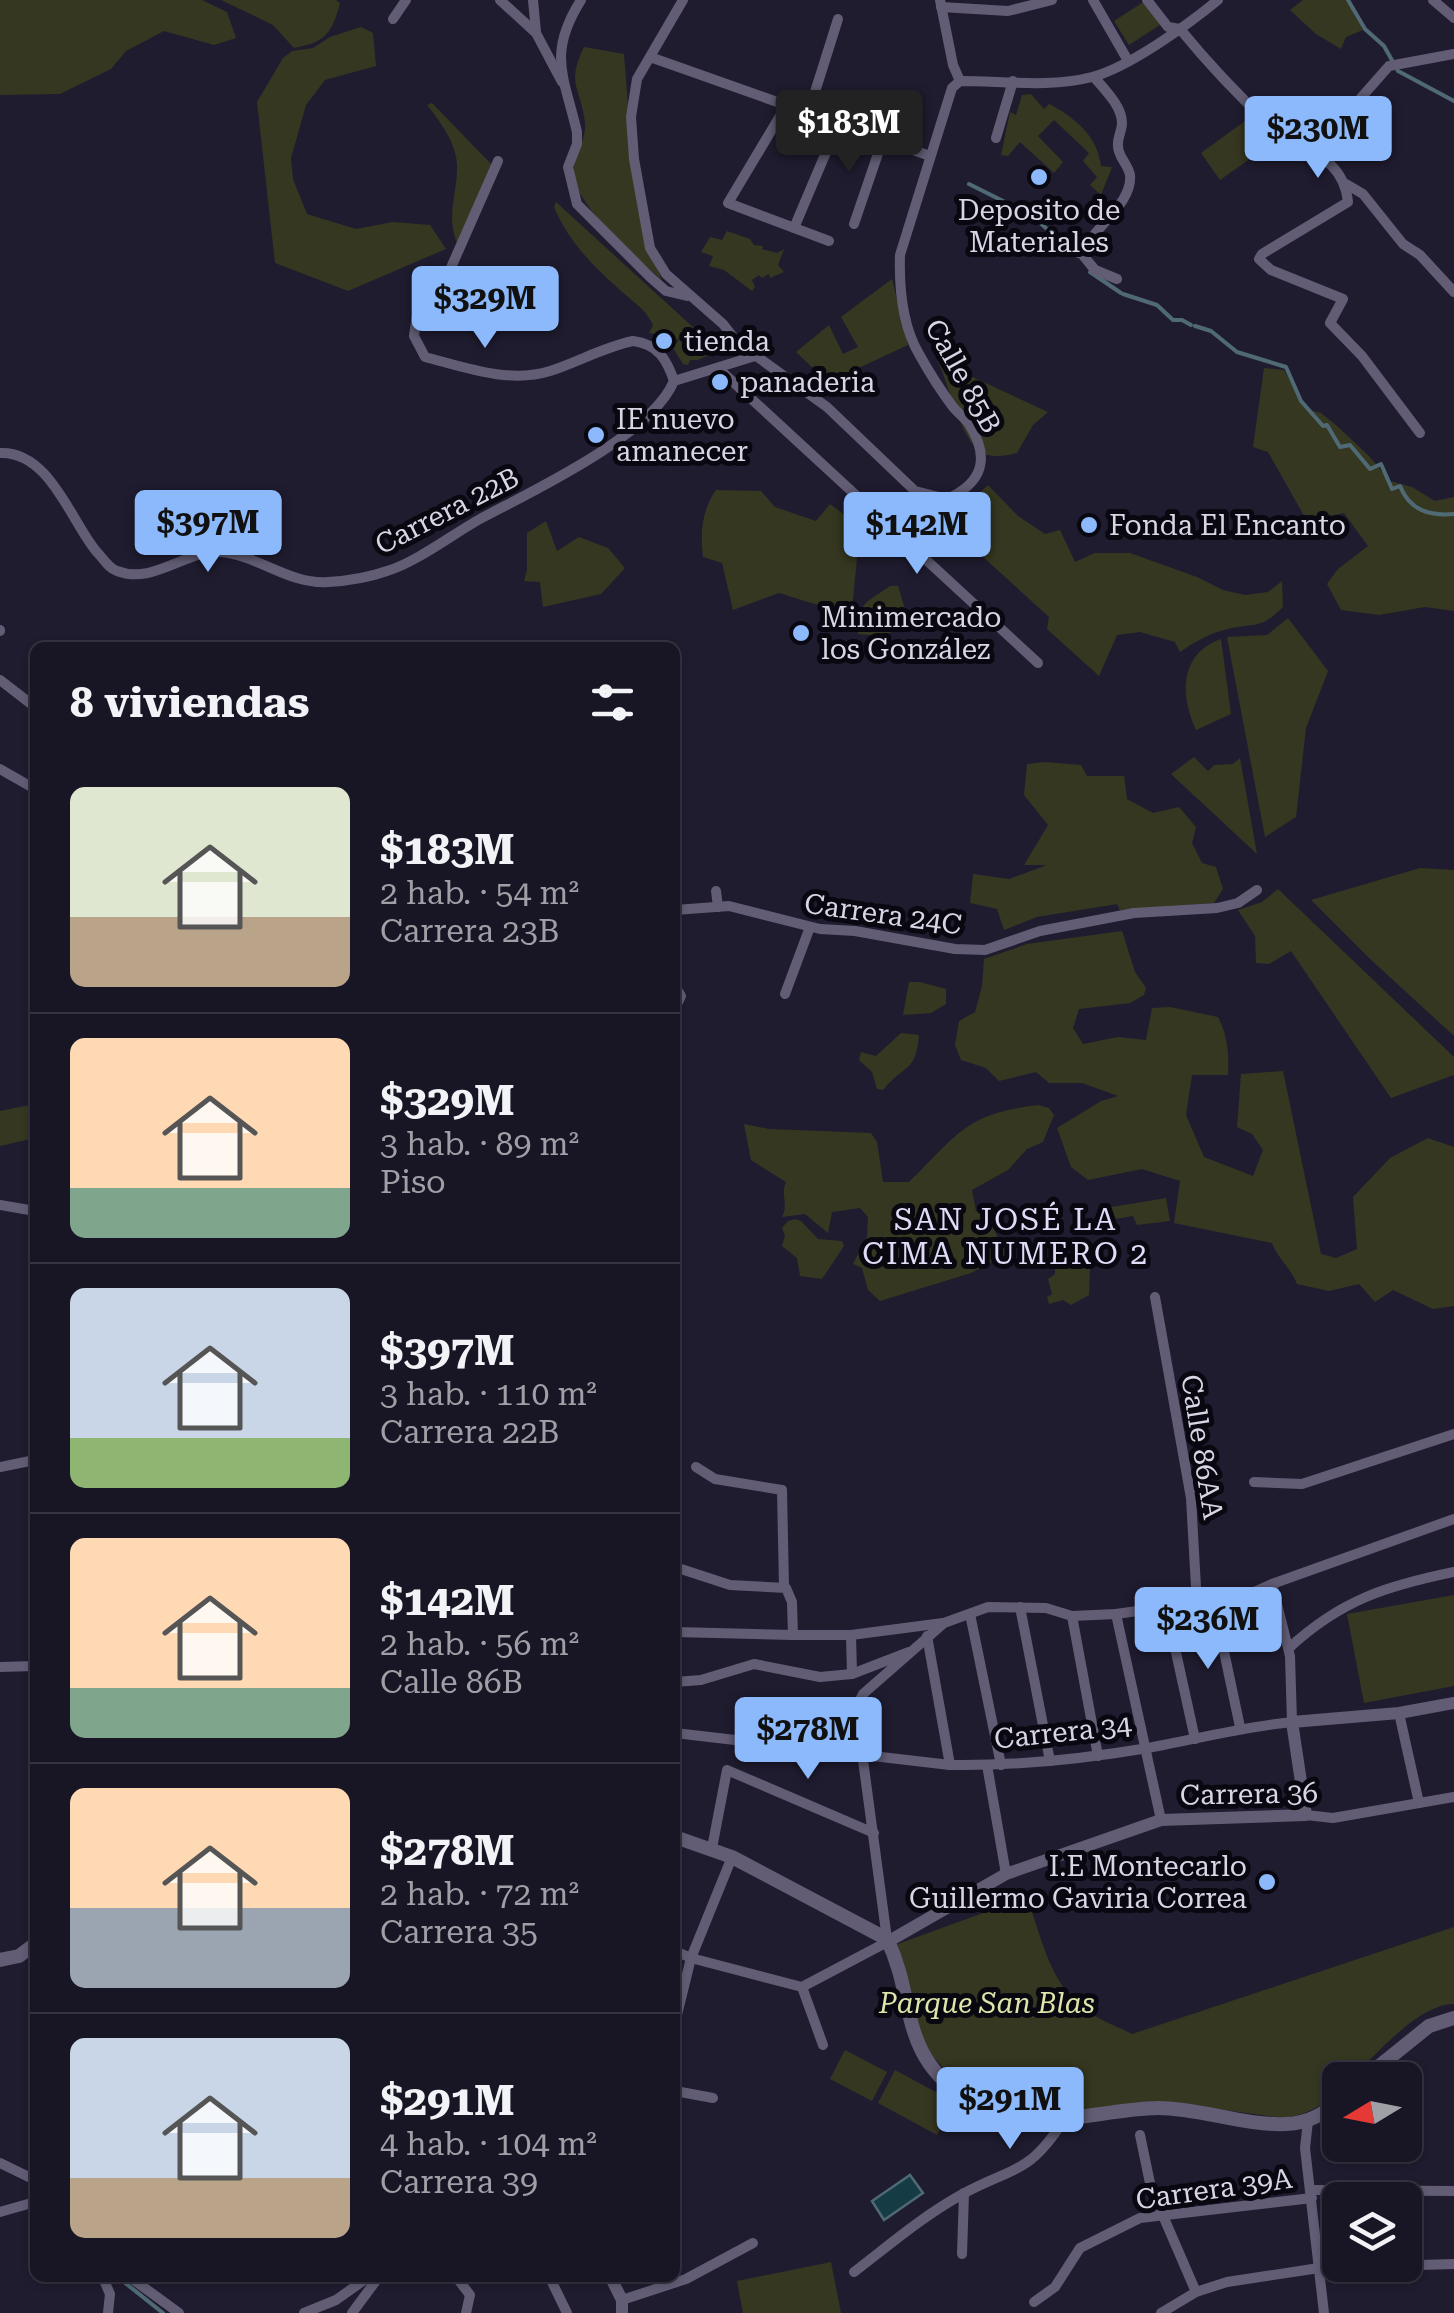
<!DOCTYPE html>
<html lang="es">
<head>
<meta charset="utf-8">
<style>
	:root { --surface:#181524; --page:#252231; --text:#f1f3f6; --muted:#9f9fa6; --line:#363441; --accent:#8cb9fc }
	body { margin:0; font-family:"Roboto Serif",serif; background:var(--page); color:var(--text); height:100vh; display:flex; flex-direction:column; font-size:38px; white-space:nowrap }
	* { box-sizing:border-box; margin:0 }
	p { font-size:32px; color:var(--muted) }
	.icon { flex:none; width:55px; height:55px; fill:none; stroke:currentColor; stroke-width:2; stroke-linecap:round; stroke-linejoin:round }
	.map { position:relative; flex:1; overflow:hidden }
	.details { position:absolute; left:30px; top:642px; width:650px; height:1640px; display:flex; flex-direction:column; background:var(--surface); border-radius:15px; box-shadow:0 2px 8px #0004,0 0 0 2px var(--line) }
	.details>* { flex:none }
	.needle { width:65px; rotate:260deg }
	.controls { position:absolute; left:1322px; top:2062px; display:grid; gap:20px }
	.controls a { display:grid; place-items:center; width:100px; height:100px; border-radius:15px; background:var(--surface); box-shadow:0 2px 8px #0004,0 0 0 2px var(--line); font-size:50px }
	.price { position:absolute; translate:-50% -85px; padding:0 22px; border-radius:10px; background:var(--accent); color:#111; font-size:32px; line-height:65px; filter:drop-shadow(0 2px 5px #0008) }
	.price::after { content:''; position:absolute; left:50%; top:60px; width:30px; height:22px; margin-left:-15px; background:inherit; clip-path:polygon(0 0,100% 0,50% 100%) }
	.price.current { background:#222; color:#fff }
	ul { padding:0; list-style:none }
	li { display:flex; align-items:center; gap:30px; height:250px; padding:0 40px }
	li+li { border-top:2px solid var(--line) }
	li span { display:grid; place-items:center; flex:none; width:280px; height:200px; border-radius:15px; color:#555 }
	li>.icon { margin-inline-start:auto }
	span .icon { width:120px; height:120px; fill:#fffc; stroke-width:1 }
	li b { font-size:42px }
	h2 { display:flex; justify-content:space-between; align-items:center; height:120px; padding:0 40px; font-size:42px }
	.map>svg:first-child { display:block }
	.green { fill:#353720 }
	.water { fill:#153c45; stroke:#506a75; stroke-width:2.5 }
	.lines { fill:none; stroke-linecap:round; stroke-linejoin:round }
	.stream { stroke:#506a75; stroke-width:4 }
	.minor { stroke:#625d75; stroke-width:10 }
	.tertiary { stroke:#625d75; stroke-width:12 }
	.secondary { stroke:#625d75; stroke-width:14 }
	.poi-dot { fill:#8cb9fc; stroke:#090810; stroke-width:4 }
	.labels { text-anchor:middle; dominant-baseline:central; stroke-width:10; stroke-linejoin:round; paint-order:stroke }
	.poi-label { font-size:28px; fill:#d8d6e4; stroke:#090810; text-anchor:start }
	.street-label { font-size:28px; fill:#d8d6e4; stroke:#090810 }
	.park-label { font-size:28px; font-style:italic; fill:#dee4aa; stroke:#090810 }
	.neighbourhood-label { font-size:30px; letter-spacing:2.5px; fill:#e0dcf7; stroke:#090810 }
</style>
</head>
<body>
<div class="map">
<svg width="1454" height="2313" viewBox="0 0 1454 2313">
	<rect width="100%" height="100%" fill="#201c30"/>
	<g class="green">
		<path d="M0,0H202L227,12L236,38L214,45L164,31L126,51L111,69L60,94L0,95Z"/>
		<path d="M221,0H336L340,3C332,33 326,42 294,48L273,25Z"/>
		<path d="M1303,0H1346L1363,30L1346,37L1341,49L1316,34L1290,10Z"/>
		<path d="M1145,1L1160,25L1129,45L1114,21Z"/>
		<path d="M361,27L373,33L376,66L325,80L306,105L291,158L293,179L307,214L356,229L393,222L430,225L446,249L348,291L275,263L257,102L283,58L292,51L313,48L330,37Z"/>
		<path d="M584,47L624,54C630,129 635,210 662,281C638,257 576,208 574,174C572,156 587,141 585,122C580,85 566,85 584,47Z"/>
		<path d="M1031,94L1044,109L1049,104C1073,116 1098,136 1101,166L1112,167L1101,195L1090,185L1097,177L1083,161L1089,153L1054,120L1038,136L1063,162L1054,173L1020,142L1008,156L1001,155L1010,112L1016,115L1022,95Z"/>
		<path d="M432,103L493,166L458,245C445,216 458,193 457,164C456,143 440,121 427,105Z"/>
		<path d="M1245,121L1264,149L1220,180L1201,153Z"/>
		<path d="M556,202L695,329L716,353L709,356L697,335L688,334L681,337H695L707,356L698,360H690L688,365L683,364L673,348L681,337L669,345L664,335L649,333L653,325C646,309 633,302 620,290C593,266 568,241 554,207Z"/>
		<path d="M727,231L750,239L754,245L763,246L762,249L777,253L784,249L778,265L784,272L770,278L769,274L762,278L759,275L752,280L755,287L752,291L724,270L709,266L713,256L701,252L710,237L722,240Z"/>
		<path d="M892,279L908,345L818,387L808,380L815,370L796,352L829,325L843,354L858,347L841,317Z"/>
		<path d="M938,361L1048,412L1033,425L1017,453C1006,456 988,459 978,450C960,434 948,384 938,361Z"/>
		<path d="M1264,368L1284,370L1306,409L1321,413L1336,425L1369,456L1390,481L1412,487L1435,501L1454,497V611L1425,607L1379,615L1341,610L1327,584L1338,569L1368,546L1344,513L1307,521L1268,452L1253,447Z"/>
		<path d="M988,485L1018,516L1045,534L1060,530L1075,562L1095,553H1130L1197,577L1223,590L1245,595L1268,592L1282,581L1283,607C1260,631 1252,622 1224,630C1208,634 1193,643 1180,652L1175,642L1140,632L1117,635L1099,676L1047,629L1049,617L946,523Z"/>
		<path d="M716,490L761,491L775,507L816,521L830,504L870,534L857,558L852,609L824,607L779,593L733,610L722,563L703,557C700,532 702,510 716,490Z"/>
		<path d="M546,521L557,551L579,537L608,548L625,568L601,594L543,607L540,582L524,581L527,570V533Z"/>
		<path d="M890,586H898L905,609L888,610L895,624V631L881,636L858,634C859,600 865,604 890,586Z"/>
		<path d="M1288,618L1328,671L1306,728L1296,817L1265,837L1227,637L1267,635Z"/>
		<path d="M1221,639L1231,714L1196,730C1180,695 1179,654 1221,639Z"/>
		<path d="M1194,757L1208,771L1214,765L1233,764L1240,758L1257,854L1171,774Z"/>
		<path d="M1045,762L1081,765L1087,776H1124L1127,799L1153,813L1179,807L1196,827L1192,843L1202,863L1216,867L1223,889L1214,903L1120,910L1117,904L1037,917L1004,930L997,909L970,903L973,874L1009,879L1047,865H1024L1048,825L1024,795L1027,764Z"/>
		<path d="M1420,868L1454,870V1036L1369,958L1311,900Z"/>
		<path d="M1278,889L1454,1057V1075L1391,1098L1291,951L1269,964L1256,963L1255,936L1238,910L1262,902Z"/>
		<path d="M1122,931L1135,972L1146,988L1144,995L1130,1003L1079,1009L1073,1028L1083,1044L1118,1037L1146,1040L1152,1008L1170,1007L1218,1017C1228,1036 1229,1054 1228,1075H1192L1186,1115L1204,1157L1253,1176L1263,1150L1252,1134L1237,1127L1241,1074L1283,1071L1321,1254L1336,1258L1357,1249L1353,1197L1390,1158L1428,1138L1454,1147V1306L1433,1309L1393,1290L1375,1302L1359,1284L1329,1291L1297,1284C1291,1268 1278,1259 1272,1243L1174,1223L1180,1181L1142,1169L1088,1180L1071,1167L1057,1128L1101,1101L1118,1096L1082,1083H1049L1036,1072L999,1081L986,1068L961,1060L955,1045L959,1021L975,1012L982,986L984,959L1027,944Z"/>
		<path d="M909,982H920L946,989V1004L931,1013L903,1015Z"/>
		<path d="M901,1033L919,1035C916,1073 904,1064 883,1090L877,1089L872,1072L859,1060L861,1052L876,1056Z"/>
		<path d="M35,1104V1138L0,1146V1111Z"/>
		<path d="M1038,1105L1049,1108L1054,1115L1043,1142L1027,1149L1008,1170L972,1190L976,1211L990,1212L988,1219L1007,1254L971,1273L880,1301L868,1290L862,1268L853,1264L867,1237L868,1217L860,1208L832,1212L828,1233L805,1214L782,1217C789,1204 780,1194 786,1182L751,1160L744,1124L769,1129L871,1133L877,1142L883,1182H909C959,1134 964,1114 1038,1105Z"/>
		<path d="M1166,1198L1170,1221L1137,1225L1133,1216L1102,1221L1099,1209Z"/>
		<path d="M795,1219L801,1221L818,1239L842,1241L844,1246L822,1279L800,1276L797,1258L782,1246L785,1236L782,1228L788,1221Z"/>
		<path d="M1055,1261L1090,1267L1089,1295L1071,1305L1063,1300L1049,1304L1047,1297L1052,1294L1048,1279L1055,1274Z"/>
		<path d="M1454,1595V1686L1364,1703L1347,1614Z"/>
		<path d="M1027,1897C1040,1933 1050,1984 1083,2008C1097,2019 1116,2026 1132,2034L1454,1927V2004C1418,2004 1375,2056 1350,2080H1340V2089C1322,2106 1309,2114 1284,2118L1157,2101L1065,2115L1001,2110L968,2095L917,2039L895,1945Z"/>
		<path d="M845,2050L887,2072L872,2101L830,2079Z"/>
		<path d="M895,2070L954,2102L937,2135L878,2103Z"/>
		<path d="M831,2262L841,2313H743L737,2281Z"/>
	</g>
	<path class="water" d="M910,2175L923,2193L884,2220L872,2201Z"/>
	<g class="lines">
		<g class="stream">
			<path d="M1348,0L1365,29L1384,46L1398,71L1454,101"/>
			<path d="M969,184L1031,215L1078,256"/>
			<path d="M1090,272L1121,293"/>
			<path d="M1123,294L1157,305L1173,320H1182L1191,325"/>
			<path d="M1195,326L1211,331L1237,352L1286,367L1301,401L1323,426L1327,425L1340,447L1350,445L1370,469L1381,464L1392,489L1400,486C1410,511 1430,516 1454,514"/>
			<path d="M119,2278L163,2313"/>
		</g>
		<g class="minor">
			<path d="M500,0L536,33L562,82"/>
			<path d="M533,0L536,32"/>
			<path d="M581,0C547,54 564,76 577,132V144L568,167L577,204L651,278L666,291L687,296"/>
			<path d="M683,0L637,79L631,117L634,159L650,248L666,274L723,324L738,343L827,407L915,491L947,499C982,483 991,459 969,424C965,418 958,413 953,407C941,391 929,372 919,354C902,325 899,288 900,255L952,88L960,81C1003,81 1050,88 1092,77C1128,68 1189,24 1218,0"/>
			<path d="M940,0L953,65L960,81"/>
			<path d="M1093,0L1127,59"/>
			<path d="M1147,0L1168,27L1180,29C1207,62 1236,93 1267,122C1297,151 1343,152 1348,202L1262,254L1259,259L1271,270L1343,299L1330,323L1362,356L1420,433"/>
			<path d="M1433,0L1454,18"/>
			<path d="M941,7L1008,11L1052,0"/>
			<path d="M393,19L406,0"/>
			<path d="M650,57L930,156"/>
			<path d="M1094,77C1104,89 1122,106 1122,123C1122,131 1117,138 1118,146C1118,157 1128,164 1130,175C1133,204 1092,228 1082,254L1095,270L1117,279"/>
			<path d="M786,106L728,203L829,241"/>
			<path d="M809,111L838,19"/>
			<path d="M996,138L1013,81"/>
			<path d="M1323,158L1337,125L1389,66L1454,54"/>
			<path d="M498,161L442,288L417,315L414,336L425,357C464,367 509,384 550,371C578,362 604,347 633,341C658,344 667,360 674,381"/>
			<path d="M1346,184L1363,194L1403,244L1420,255L1454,292"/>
			<path d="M854,224L883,139"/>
			<path d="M794,228L838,124"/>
			<path d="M719,369L1038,663"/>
			<path d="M0,453C49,451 70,519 96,551C103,558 108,568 117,571C153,585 184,551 219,552C257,554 289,585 328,582C346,581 370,577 387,571C415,563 453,534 480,519C532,491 651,436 674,381L755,356"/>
			<path d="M0,631V630"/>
			<path d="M0,680L35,707"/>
			<path d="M0,769L35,789"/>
			<path d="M716,891L718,907"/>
			<path d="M675,910L729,906L820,929L855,931L955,949L985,950L1040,931L1134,913L1217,908L1238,903L1257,890"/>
			<path d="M675,986L681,996L675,1008"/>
			<path d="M785,994L810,927"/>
			<path d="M0,1205L35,1211"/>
			<path d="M1155,1297L1191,1498L1197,1605"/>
			<path d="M0,1467L35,1460"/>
			<path d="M696,1467L715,1479L782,1490L784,1587"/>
			<path d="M1254,1482L1302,1484L1454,1434"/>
			<path d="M675,1567L730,1585L786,1588L792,1602L793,1635H851L943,1623"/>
			<path d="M1020,1607L1050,1761"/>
			<path d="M1166,1607L1195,1739"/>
			<path d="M1215,1609L1240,1727"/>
			<path d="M970,1614L1001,1765"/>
			<path d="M1116,1614L1161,1820"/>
			<path d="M1072,1616L1098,1756"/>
			<path d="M675,1632L793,1635"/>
			<path d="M851,1635L852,1674"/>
			<path d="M927,1636L950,1765"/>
			<path d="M1289,1648C1341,1600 1386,1586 1454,1572"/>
			<path d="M0,1667L35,1666"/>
			<path d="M675,1682L701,1680L754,1664L820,1677L852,1674L909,1652"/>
			<path d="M1399,1713L1419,1803"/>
			<path d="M675,1733L950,1765C1016,1766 1083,1759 1148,1748C1197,1739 1243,1727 1292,1722L1290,1656L1272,1584"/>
			<path d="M987,1765L1006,1874"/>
			<path d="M1306,1815L1333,1818L1454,1797"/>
			<path d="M712,1848L727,1770L874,1833"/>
			<path d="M887,1939L856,1708L863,1694L944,1623L988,1607L1046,1608L1072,1616L1116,1614L1166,1607L1197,1605L1215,1609L1272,1584L1454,1519"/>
			<path d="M675,1951L691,1958L802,1987L889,1941"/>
			<path d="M802,1987L823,2045"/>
			<path d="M675,2023L691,1958L732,1857"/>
			<path d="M675,2091L713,2098"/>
			<path d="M1308,2121L1305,2148L1324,2313"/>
			<path d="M1140,2135L1151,2188L1196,2292"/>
			<path d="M0,2163L35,2180"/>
			<path d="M1311,2190L1454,2191"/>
			<path d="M0,2212L35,2202"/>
			<path d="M962,2254L964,2193"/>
			<path d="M854,2272C888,2246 923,2216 961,2195C1013,2166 1027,2177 1064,2120"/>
			<path d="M103,2278L110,2294L108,2313"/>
			<path d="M131,2278L179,2313"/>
			<path d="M457,2278L470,2295L466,2313"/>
			<path d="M550,2278L567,2313"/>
			<path d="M622,2300L686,2279L753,2243"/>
			<path d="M1034,2302L1055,2287L1080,2248L1140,2218L1312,2198"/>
			<path d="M304,2313L336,2300L367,2278"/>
			<path d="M352,2313L378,2278"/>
			<path d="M1161,2313L1196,2292L1227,2282L1319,2268L1454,2264"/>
		</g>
		<g class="tertiary">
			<path d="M889,1941L1006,1874L1161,1820L1306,1815L1292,1722L1399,1713L1454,1703"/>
			<path d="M611,2278L622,2300V2313"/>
		</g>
		<g class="secondary">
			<path d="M675,1837L732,1857L887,1939C917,2001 897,2051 965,2098C1025,2140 1093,2109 1158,2108C1201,2108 1244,2126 1286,2124C1309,2123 1324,2114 1340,2099"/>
			<path d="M0,1960L19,1956L35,1944"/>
			<path d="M1362,2080L1429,2026L1454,2018"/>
		</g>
	</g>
	<g class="poi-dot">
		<circle cx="1039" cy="177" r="10"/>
		<circle cx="664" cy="341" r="10"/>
		<circle cx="720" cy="382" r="10"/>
		<circle cx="596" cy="435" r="10"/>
		<circle cx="1089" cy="525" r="10"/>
		<circle cx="801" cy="633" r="10"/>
		<circle cx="1267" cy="1882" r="10"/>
	</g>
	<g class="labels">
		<g class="poi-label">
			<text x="1039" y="210" text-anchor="middle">Deposito de<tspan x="1039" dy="32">Materiales</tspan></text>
			<text x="684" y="341">tienda</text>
			<text x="740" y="382">panaderia</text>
			<text x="616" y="419">IE nuevo<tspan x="616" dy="32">amanecer</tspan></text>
			<text x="1109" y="525">Fonda El Encanto</text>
			<text x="821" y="617">Minimercado<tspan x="821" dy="32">los González</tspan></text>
			<text x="1247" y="1866" text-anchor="end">I.E Montecarlo<tspan x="1247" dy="32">Guillermo Gaviria Correa</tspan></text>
		</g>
		<g class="street-label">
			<text transform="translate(963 376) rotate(61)">Calle 85B</text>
			<text transform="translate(447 511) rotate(-27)">Carrera 22B</text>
			<text transform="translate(883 914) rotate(8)">Carrera 24C</text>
			<text transform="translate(1202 1447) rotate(81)">Calle 86AA</text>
			<text transform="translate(1063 1732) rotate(-6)">Carrera 34</text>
			<text transform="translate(1249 1794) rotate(-1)">Carrera 36</text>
			<text transform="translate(1214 2189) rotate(-8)">Carrera 39A</text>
		</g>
		<g class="park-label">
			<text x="987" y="2003">Parque San Blas</text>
		</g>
		<g class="neighbourhood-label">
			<text x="1006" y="1219">SAN JOSÉ LA<tspan x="1006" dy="34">CIMA NUMERO 2</tspan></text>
		</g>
	</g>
</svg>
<div class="controls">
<a><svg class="needle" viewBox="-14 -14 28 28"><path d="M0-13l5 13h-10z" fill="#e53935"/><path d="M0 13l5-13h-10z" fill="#9f9fa6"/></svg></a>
<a><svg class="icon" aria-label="layers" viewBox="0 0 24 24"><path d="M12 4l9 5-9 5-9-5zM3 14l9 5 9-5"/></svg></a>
</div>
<b class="price current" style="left:849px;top:175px">$183M</b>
<b class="price" style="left:1318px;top:181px">$230M</b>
<b class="price" style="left:485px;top:351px">$329M</b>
<b class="price" style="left:208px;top:575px">$397M</b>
<b class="price" style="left:917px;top:577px">$142M</b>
<b class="price" style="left:1208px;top:1672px">$236M</b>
<b class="price" style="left:808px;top:1782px">$278M</b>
<b class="price" style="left:1010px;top:2152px">$291M</b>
<section class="details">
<h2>8 viviendas<svg class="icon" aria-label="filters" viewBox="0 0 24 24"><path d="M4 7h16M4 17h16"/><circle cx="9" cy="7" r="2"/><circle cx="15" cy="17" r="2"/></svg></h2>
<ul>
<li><span style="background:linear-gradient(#dfe7d0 65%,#b9a48a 0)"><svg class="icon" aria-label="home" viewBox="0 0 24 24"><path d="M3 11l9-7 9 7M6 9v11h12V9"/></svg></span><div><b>$183M</b><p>2 hab. · 54 m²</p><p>Carrera 23B</p></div></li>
<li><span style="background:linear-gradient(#ffd9b3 75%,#7fa58c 0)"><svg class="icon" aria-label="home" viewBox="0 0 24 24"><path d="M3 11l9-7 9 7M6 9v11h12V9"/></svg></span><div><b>$329M</b><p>3 hab. · 89 m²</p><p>Piso</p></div></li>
<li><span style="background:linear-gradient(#c9d6e8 75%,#8fb573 0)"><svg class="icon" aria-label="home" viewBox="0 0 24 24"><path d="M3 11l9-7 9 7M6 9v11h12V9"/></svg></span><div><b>$397M</b><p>3 hab. · 110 m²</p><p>Carrera 22B</p></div></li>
<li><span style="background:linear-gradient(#ffd9b3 75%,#7fa58c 0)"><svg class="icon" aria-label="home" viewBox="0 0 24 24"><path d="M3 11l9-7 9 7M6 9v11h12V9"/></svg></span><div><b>$142M</b><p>2 hab. · 56 m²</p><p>Calle 86B</p></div></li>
<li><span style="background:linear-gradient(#ffd9b3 60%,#9aa5b1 0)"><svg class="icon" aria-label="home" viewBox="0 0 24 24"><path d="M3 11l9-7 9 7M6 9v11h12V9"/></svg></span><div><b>$278M</b><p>2 hab. · 72 m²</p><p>Carrera 35</p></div></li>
<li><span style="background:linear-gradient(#c9d6e8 70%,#b9a48a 0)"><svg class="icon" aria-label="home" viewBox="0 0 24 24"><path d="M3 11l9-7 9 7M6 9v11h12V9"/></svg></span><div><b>$291M</b><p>4 hab. · 104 m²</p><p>Carrera 39</p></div></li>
</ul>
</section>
</div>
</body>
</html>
